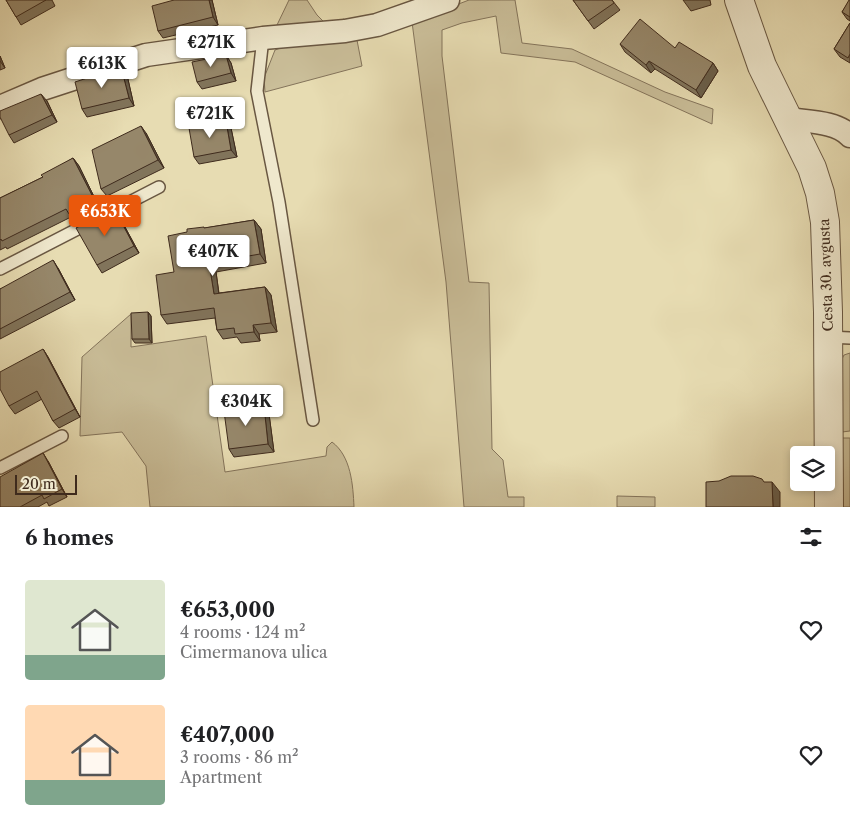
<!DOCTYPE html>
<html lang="en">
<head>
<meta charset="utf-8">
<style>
	:root { --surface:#fff; --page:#f6f6f6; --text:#202124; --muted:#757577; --accent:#ea580c }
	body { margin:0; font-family:"Libre Caslon Text",serif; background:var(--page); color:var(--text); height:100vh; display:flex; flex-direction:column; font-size:19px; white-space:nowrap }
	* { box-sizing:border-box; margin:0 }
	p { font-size:16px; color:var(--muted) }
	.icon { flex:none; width:28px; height:28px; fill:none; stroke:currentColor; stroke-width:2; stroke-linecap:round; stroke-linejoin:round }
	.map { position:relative; height:507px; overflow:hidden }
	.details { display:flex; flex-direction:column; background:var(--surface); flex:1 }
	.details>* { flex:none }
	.buttons { position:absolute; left:790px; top:446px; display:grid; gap:10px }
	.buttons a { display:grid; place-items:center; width:45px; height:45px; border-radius:5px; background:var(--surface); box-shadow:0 2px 8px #0003; font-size:25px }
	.scale { position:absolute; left:15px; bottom:12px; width:62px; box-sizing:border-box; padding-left:5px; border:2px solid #3f2b1d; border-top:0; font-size:14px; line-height:18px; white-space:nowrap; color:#3f2b1d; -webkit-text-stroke:4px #efe8cd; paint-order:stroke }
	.price { position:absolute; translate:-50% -42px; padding:0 11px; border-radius:5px; background:#fff; color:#222; font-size:16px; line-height:32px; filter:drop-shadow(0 1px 2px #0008) }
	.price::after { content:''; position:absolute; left:50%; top:30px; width:15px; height:11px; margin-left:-8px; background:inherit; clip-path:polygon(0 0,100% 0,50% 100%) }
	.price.selected { background:var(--accent); color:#fff }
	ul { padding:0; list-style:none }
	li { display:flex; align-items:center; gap:15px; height:125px; padding:0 25px }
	li span { display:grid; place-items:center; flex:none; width:140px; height:100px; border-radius:5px; color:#555 }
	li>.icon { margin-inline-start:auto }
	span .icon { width:60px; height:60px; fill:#fffc; stroke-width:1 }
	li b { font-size:21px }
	h2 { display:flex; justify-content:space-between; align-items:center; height:60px; padding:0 25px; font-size:21px }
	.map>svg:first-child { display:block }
	.green { fill:#cabe99; stroke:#84745b }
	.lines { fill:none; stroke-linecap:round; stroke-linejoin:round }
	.service-casing { stroke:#695742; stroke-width:14 }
	.minor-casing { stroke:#695742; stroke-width:25 }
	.tertiary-casing { stroke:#695742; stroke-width:30 }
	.service { stroke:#efe8cd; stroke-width:11 }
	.minor { stroke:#efe8cd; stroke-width:22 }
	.tertiary { stroke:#efe8cd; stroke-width:28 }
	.wall { fill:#81745b; stroke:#3f2b1d }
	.shaded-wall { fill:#695e4a; stroke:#3f2b1d }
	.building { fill:#96876a; stroke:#3f2b1d }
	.labels { text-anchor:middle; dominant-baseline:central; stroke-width:4; stroke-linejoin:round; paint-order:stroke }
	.street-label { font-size:14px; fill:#3f2b1d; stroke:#efe8cd }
</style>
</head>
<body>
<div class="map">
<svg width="850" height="507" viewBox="0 0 850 507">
	<rect width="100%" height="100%" fill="#e7dcb2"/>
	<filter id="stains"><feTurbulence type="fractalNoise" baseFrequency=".004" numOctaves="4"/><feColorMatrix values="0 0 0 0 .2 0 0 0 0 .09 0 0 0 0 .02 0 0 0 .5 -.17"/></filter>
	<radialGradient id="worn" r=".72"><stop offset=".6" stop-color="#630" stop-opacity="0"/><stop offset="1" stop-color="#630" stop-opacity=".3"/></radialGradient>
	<g class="green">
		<path d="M289,0H307L317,15L328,26L275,34L277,25Z"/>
		<path d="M469,0H515L522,43L572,49L665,92L713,109L712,124L575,62L501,53L496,16L462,23L442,30V56L469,282L489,283L492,449L503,460L508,497H524V507H464L446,282L412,22Z"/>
		<path d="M356,35L362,66L265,92L264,78L275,50L283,47Z"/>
		<path d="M131,314V347L206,336L225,472L326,456L327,447L332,442C351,456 353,485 354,507H150L146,466L122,432L80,436L82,357Z"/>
		<path d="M850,353V431L842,432V359L844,355Z"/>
		<path d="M842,438H850V507H843Z"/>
		<path d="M617,496L655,497V507H617Z"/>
	</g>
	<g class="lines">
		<g class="service-casing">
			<g id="service">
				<path d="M263,38L257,91L279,202L313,420"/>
				<path d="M0,269L159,187"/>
				<path d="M828,337L850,338"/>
				<path d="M0,468L62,436"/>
			</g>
		</g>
		<g class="minor-casing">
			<g id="minor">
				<path d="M0,107L42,89L146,55L263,38L345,31L377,25L448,0"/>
				<path d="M789,119C807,122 836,121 850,136"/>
			</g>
		</g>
		<g class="tertiary-casing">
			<path id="tertiary" d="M739,0L762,66L812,168L820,193L825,222L828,312L829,507"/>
		</g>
		<use href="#service" class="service"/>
		<use href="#minor" class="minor"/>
		<use href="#tertiary" class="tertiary"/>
	</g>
	<g class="wall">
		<path d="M6,0H52L55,6L21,25Z"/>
		<path d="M174,0H212L218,25L163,38L158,31Z"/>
		<path d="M573,0H612L620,10L594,29Z"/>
		<path d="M683,0H710L711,5L691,11Z"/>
		<path d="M850,0V21L847,19L842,12Z"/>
		<path d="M850,23V63L840,57L834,49Z"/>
		<path d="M620,44L675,48L713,63L718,71L701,98L655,69L651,73L625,52Z"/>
		<path d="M226,55L231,63L236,81L202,89L197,82Z"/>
		<path d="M0,56L5,68L0,70Z"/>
		<path d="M121,67L127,75L134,106L87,117L82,109Z"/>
		<path d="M47,101L57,122L14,143L9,135Z"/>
		<path d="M226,121L231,128L237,157L199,164L194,157Z"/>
		<path d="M146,133L164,168L107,196L101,189Z"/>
		<path d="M73,158L79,166L100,209L75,222L71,217L7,249L6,247L0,250V198L43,177Z"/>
		<path d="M119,216L139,253L102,273L97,265Z"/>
		<path d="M254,220L261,229L266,263L216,272L219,293L265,287L271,295L277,332L259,334L260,341L241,343L237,337L223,339L217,330L215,318L167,324L161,315L187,232L205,228Z"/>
		<path d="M58,268L75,300L0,339V289Z"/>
		<path d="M148,312L151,316L152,343H135L132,339Z"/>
		<path d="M43,349L48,357L80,417L59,428L53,421L42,399L15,414L9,406Z"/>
		<path d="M269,414L274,452L234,457L229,449Z"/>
		<path d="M48,461L67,497L49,506L47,502L38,507H0Z"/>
	</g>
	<g class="shaded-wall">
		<path d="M209,0H212L218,25L213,17Z"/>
		<path d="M226,55L231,63L236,81L231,73Z"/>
		<path d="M0,56L5,68L0,61Z"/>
		<path d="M649,61L655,69L651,73L646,65Z"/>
		<path d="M713,63L718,71L701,98L696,90Z"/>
		<path d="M121,67L127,75L134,106L129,98Z"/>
		<path d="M41,94L47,101L57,122L52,115Z"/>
		<path d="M226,121L231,128L237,157L231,150Z"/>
		<path d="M141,126L146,133L164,168L158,160Z"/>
		<path d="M73,158L79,166L100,209L95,201Z"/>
		<path d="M114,208L119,216L139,253L134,246Z"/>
		<path d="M254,220L261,229L266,263L260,254Z"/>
		<path d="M53,260L58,268L75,300L70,292Z"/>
		<path d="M209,263L216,272L220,303L214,294Z"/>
		<path d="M265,287L271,295L277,332L271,323Z"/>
		<path d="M148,312L151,316L152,343L149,339Z"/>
		<path d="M253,325L259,334L260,341L254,332Z"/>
		<path d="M43,349L48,357L80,417L75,409Z"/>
		<path d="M264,406L269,414L274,452L268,444Z"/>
		<path d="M43,453L48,461L67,497L62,489Z"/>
		<path d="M772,482L780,492V507H773Z"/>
	</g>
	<g class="building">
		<path d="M6,0H46L16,17Z"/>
		<path d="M174,0H209L213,17L158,31L152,6Z"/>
		<path d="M573,0H612L614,3L588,21Z"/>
		<path d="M849,0H850V17L842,12Z"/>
		<path d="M640,19L675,48L679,42L713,63L696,90L649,61L646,65L620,44Z"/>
		<path d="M850,23V54L848,58L834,49Z"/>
		<path d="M226,55L231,73L197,82L192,62Z"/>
		<path d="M121,67L129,98L82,109L75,82Z"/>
		<path d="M41,94L52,115L9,135L0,117V111Z"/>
		<path d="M226,121L231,150L194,157L189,128Z"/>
		<path d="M141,126L158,160L101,189L92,150Z"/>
		<path d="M73,158L95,201L69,214L66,209L2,241L1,239L0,240V198L43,177L41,175Z"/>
		<path d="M114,208L134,246L97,265L76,228Z"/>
		<path d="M254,220L260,254L209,263L214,294L265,287L271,323L253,325L254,332L235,334L234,328L217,330L214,308L161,315L156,275L174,272L168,236L187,232V229L204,227V228Z"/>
		<path d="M53,260L70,292L0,329V289Z"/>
		<path d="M148,312L149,339H132L131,313Z"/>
		<path d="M43,349L75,409L53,421L37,391L9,406L0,389V372Z"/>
		<path d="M264,406L268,444L229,449L224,411Z"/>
		<path d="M43,453L62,489L44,499L42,495L20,507H0V477Z"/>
		<path d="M731,476H753L762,479L764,482H772L773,507H706V482L719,481Z"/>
	</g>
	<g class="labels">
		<g class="street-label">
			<text transform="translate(826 275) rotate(-92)">Cesta 30. avgusta</text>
		</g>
	</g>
	<rect width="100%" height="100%" filter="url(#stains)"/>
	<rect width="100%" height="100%" fill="url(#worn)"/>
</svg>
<div class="buttons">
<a><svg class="icon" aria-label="layers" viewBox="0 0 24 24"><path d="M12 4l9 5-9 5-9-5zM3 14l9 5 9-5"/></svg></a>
</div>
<div class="scale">20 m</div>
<b class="price" style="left:211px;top:68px">€271K</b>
<b class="price" style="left:102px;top:89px">€613K</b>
<b class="price" style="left:210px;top:139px">€721K</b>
<b class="price selected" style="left:105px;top:237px">€653K</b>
<b class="price" style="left:213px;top:277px">€407K</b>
<b class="price" style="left:246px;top:427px">€304K</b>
</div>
<section class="details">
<h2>6 homes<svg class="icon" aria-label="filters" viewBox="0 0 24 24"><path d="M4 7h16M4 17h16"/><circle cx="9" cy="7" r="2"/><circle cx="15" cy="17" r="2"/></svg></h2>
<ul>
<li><span style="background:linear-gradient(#dfe7d0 75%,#7fa58c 0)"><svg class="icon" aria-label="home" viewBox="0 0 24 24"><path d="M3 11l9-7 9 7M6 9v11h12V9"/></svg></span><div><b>€653,000</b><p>4 rooms · 124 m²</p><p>Cimermanova ulica</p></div><svg class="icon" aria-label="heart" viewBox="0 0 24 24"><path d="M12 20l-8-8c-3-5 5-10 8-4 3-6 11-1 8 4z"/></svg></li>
<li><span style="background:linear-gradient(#ffd9b3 75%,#7fa58c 0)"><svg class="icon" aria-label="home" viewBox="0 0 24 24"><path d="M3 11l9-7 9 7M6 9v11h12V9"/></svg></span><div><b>€407,000</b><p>3 rooms · 86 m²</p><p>Apartment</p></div><svg class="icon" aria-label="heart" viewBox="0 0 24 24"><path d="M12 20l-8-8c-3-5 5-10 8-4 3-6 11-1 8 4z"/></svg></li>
</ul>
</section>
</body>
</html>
